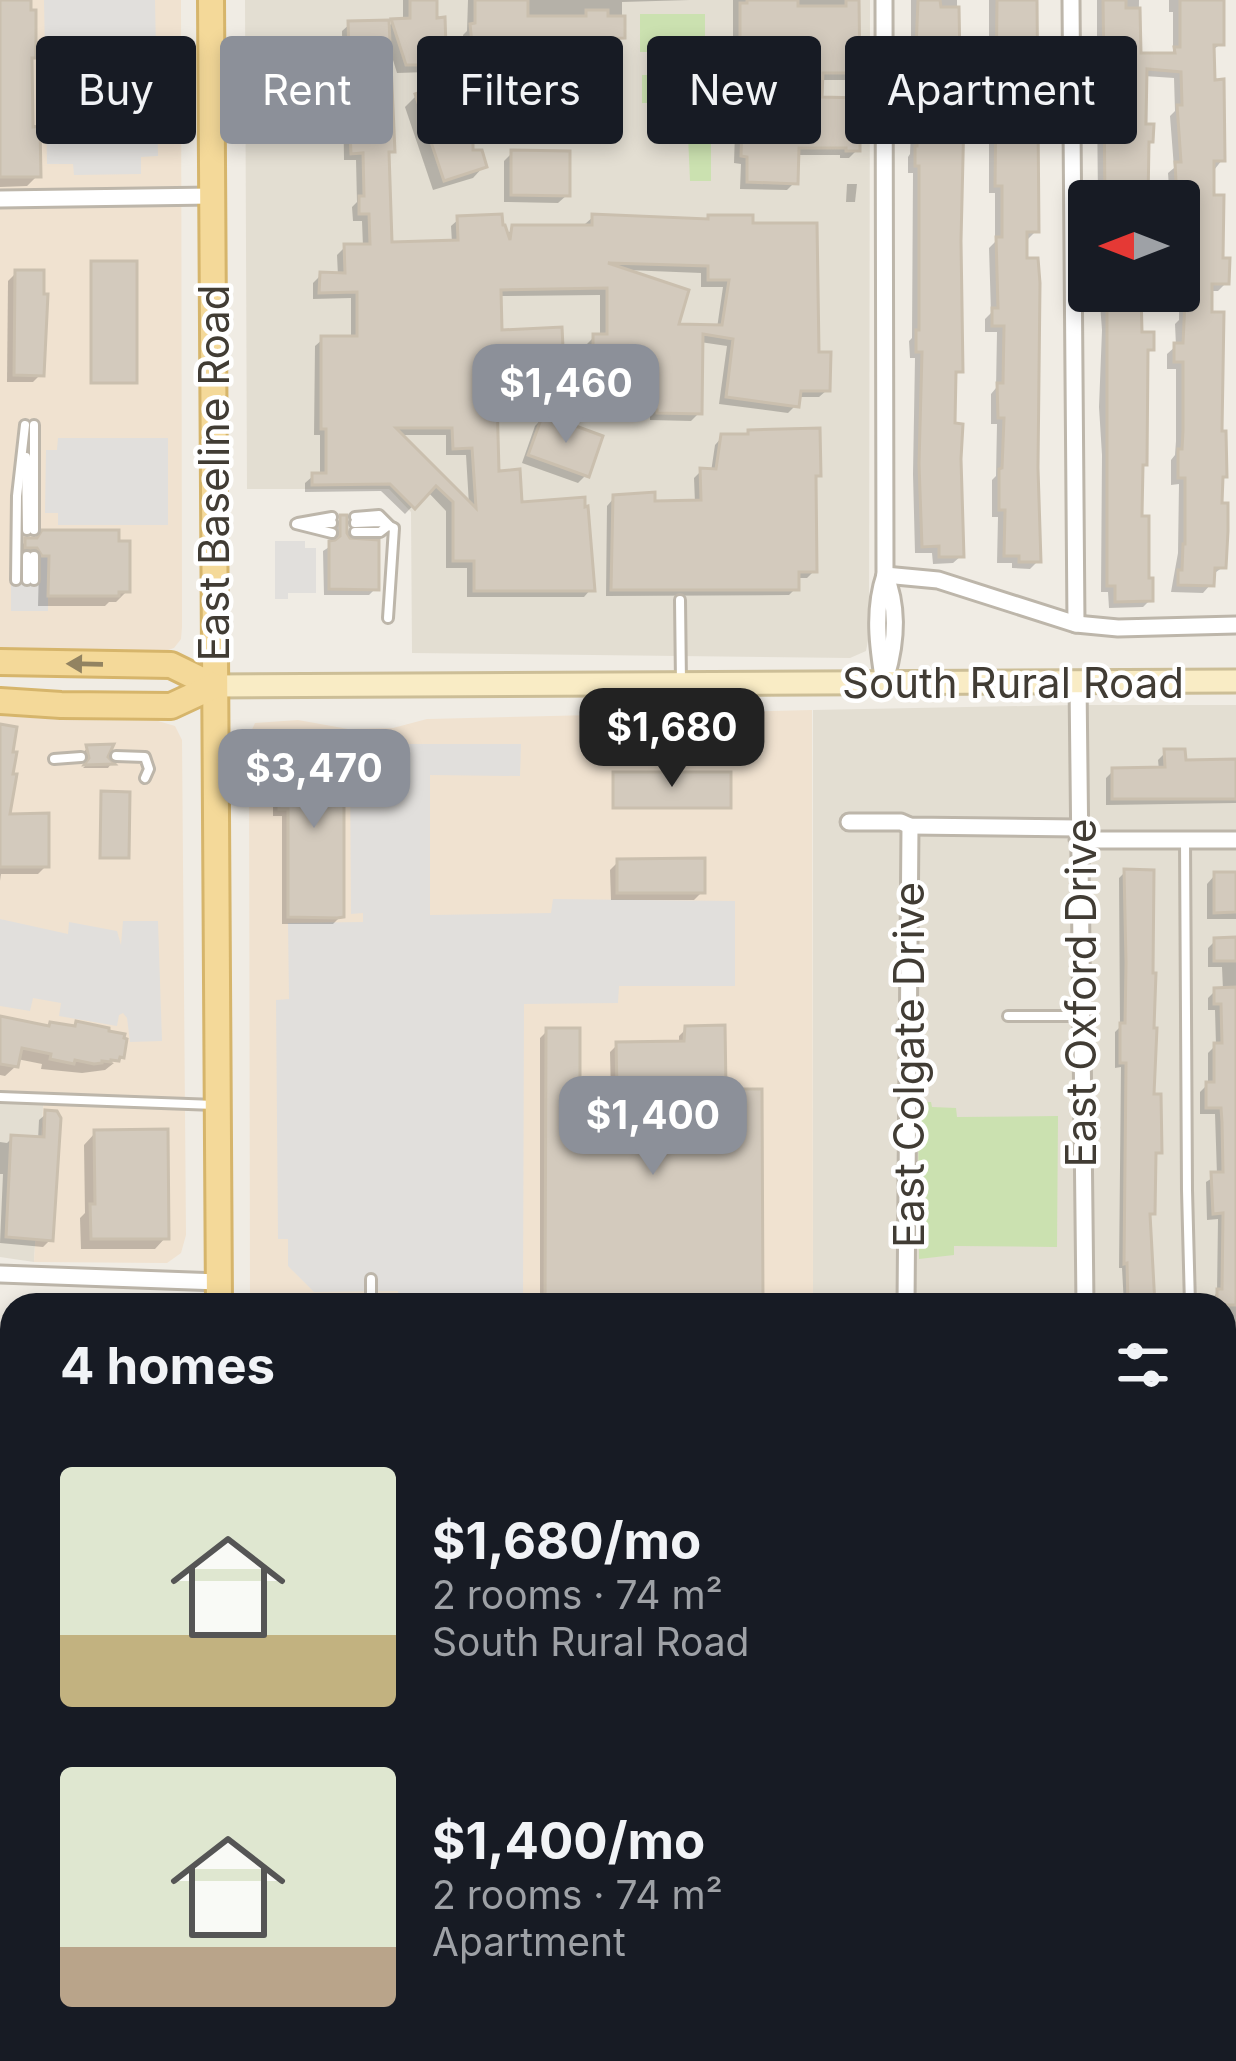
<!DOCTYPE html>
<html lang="en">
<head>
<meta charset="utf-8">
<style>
	:root { --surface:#171b24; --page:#242831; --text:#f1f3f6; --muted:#9ea1a6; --accent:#8c9099 }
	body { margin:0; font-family:Inter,sans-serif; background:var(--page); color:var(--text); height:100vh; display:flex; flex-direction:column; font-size:45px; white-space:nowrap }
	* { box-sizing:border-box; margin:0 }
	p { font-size:39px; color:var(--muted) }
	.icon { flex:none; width:66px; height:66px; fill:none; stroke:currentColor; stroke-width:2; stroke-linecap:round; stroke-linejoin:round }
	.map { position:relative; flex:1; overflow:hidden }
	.drawer { position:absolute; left:0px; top:1293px; width:1236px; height:768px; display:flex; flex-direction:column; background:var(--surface); border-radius:36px 36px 0 0; box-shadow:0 6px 18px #0003 }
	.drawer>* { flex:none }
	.banner { position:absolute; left:36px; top:36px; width:1164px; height:108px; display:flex; gap:24px }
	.needle { width:78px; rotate:270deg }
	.buttons { position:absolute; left:1068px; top:180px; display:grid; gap:24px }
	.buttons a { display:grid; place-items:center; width:132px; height:132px; border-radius:12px; background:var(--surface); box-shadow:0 6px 18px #0003; font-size:60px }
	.price { position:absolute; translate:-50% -102px; padding:0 27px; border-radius:24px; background:var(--accent); color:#fff; font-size:39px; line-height:78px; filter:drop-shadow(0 3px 6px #0008) }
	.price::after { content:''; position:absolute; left:50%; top:72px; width:36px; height:27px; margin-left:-18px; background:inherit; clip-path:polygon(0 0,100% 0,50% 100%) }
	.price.on { background:#222; color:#fff }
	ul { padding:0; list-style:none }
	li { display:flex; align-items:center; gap:36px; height:300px; padding:0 60px }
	li span { display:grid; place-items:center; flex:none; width:336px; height:240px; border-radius:12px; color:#555 }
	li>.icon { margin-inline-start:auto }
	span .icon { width:144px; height:144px; fill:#fffc; stroke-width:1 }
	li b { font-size:51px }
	h2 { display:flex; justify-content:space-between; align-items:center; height:144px; padding:0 60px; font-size:51px }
	.chip { padding:0 42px; border-radius:12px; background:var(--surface); box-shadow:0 6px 18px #0003; font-size:42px; line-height:108px }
	.chip.on { background:var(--accent); color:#fff }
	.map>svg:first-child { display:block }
	.residential { fill:#e3ded2 }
	.commercial { fill:#f0e2d0 }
	.green { fill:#cbe1b0 }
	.parking { fill:#e1dfdc }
	.shadow { fill:#0003; fill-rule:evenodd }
	.building { fill:#d3cabd; stroke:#cabfae; stroke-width:3; fill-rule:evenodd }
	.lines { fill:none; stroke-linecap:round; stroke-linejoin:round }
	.lane-casing { stroke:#bdb6aa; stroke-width:14 }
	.street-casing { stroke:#bdb6aa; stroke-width:21 }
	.secondary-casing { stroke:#ccbe97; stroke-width:27 }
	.primary-casing { stroke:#d6b56b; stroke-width:30 }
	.lane { stroke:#fff; stroke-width:8 }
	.street { stroke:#fff; stroke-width:15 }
	.secondary { stroke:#f9ecc5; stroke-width:21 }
	.primary { stroke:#f4d999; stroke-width:24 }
	.oneway { fill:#928361 }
	.labels { text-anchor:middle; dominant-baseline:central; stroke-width:9; stroke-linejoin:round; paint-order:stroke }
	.street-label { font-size:42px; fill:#413c34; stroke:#fff }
</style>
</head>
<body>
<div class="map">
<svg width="1236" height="2061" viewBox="0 0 1236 2061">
	<rect width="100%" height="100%" fill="#f0ece4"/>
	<g class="residential">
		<path d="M245,0H870L869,636L866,651L850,658L412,653L411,512L389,489H247Z"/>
		<path d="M1075,705H1236V2061H252V2049H1224V1305H813V710Z"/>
		<path d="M0,1090L44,1092L34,1262L0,1257Z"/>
		<path d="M0,1655H12V2049H187V2061H0Z"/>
	</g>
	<g class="commercial">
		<path d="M0,0H181L182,627L181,639L174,648L162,652L0,648Z"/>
		<path d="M812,710L813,1305H250L249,736L255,723L298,720L348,729L393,728L427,719Z"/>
		<path d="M0,716L64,720L158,721L175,726L182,740L186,1235L181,1253L167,1263L34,1262L44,1093L0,1090Z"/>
		<path d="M43,1293L164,1294L178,1300L182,1305H40Z"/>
		<path d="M12,1401V1654H0V1443Z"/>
	</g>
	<g class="green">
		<rect x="640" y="14" width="65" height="38"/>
		<rect x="642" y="75" width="61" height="28"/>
		<path d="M688,135H711V181H690Z"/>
		<path d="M918,1102H931L932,1107L956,1108L957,1117L1058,1116L1057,1247L954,1246V1255L919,1259Z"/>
	</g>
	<g class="parking">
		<path d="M44,0H155L158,156L141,157V174L74,175L73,164H47Z"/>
		<path d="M58,438H168V525H58V513H45L46,450H57Z"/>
		<path d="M275,541H305V548H316V593H288V599H275Z"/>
		<rect x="11" y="555" width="37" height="56"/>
		<path d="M364,744H521L520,776L430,775V915L551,913L553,899L735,901V986H619L618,1003L524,1004L523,1305H399L398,1291L314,1292L288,1266V1239H278L276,1000L289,999L288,923L363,922V913L351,914L350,760H363Z"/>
		<path d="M0,919L68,934L69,922L117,931L121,945L123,921H158L162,1041L130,1042L127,1018L123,1013L119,1015L117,1026L59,1016L61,1003L33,998L30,1011L0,1006Z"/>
		<rect x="0" y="1741" width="12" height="107"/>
	</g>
	<g class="shadow">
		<path d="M0,0H28L30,130L38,175L27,186L0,187Z"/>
		<path d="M403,0H434V21L442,47L436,53L437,63L428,72L397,73L389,47L392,151L387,156L389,245L452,243L451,226L459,219L506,236L513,228H585V224L593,217L705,222L816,354L827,390L819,397H797L796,405L788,413L719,404L727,346L700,342L699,413L691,421L650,420V416H607L608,410L602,416H586V345L594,337H600V295L498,296L500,333L567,390L559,397L494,401L496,474L591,589L584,597H467V568H446V511L427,491L405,514L381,491L305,492V483L313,476H320V435H314L315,346L323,339H351V298L313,299V283L321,275L338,276L337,255L345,247H363L362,221H353L352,207L357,202L356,160H344L342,31L350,24L386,29L393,22H403ZM626,270L701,273V287H723L717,328L675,326ZM399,435H446V455H466L469,505Z"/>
		<path d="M468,0H690L622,2V37L614,46L547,47L551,85L566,124L558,132L497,137L493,78L501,70L467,71L463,35L467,31Z"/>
		<path d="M733,0H857V72L849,80H820L819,100L857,150L849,158H840V155H796L795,182L787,190L740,189L741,164L734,163L737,69H733Z"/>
		<path d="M911,0H957L960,370L953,378L952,426L961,556L953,563L933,564L932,553H915L913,474L915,358H910L909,341L912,338L913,173H908V157L910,154L912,110L919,102L924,103V81H908L909,63L911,61Z"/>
		<path d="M989,0H1034L1036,231L1028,239H1024L1038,561L1030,569L1012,568V563H997L998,517H992V480L996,476L997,424H991V394L996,388L997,332H985V319L991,313L989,248L995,242V193H989Z"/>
		<path d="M1097,0H1139L1138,56H1170L1173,53V12H1169V0H1221V44L1211,51L1222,160L1203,184L1169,188L1168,173L1174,168L1170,116L1175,111L1174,78L1144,76L1146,201H1098L1097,103H1094V86L1097,82Z"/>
		<path d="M416,96L484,166L473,178L433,190L405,107Z"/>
		<path d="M512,153L567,195L558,203L504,202V161Z"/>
		<path d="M847,184H857L855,202H846Z"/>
		<path d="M1188,202L1220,261L1226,283L1218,291H1209L1223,567L1212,575L1211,584L1203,593L1171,592L1178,553L1179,484L1171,485V460L1175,455L1176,441V369H1167V354L1176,346L1175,324L1179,320L1180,210Z"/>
		<path d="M16,273L41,374L33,382H7L8,281Z"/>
		<path d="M1099,291H1138L1139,335L1151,348L1145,354L1144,464L1140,469L1139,519L1150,600L1143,607L1109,608L1108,592H1101L1102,455L1099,407L1102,330Z"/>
		<path d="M543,418L586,475L578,483L522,463L535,426Z"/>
		<path d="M749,433L818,475L813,479L814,571L807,578H796V588L789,595L606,596L607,506L614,498L652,504L695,503L694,478L701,471L711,472L715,445L722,437H745Z"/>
		<path d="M341,518L344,534L376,588L369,595H324L323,551L334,544V525Z"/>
		<path d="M26,541L127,591L116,602H109L105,606H38L39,566H31L26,558H15V552Z"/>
		<path d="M0,727L7,817L46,866L38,874H1L0,881Z"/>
		<path d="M88,748L104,758L111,764L108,768H83L86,765L83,752Z"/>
		<path d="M1166,752L1183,763L1236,762V803L1106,805V778L1113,771L1159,770L1158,760Z"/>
		<path d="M291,753L341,916L333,924H282V816H273V780L282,762Z"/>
		<path d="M618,862L702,892L694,900H611L610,870Z"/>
		<path d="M1125,872L1159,1152L1153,1157L1152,1213L1147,1217L1152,1296L1163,1295V1305H1124L1122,1268H1119L1121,1067L1115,1068V1032L1120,1027L1119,878Z"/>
		<path d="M1215,875H1236V919H1207V884Z"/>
		<path d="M1236,940V1407L1230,1409L1224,1375V1305H1211V1299L1217,1293L1218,1219L1207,1220L1206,1182L1217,1175L1215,1114H1200V1092L1208,1084V1053L1216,1045L1215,1010H1208V998L1215,991L1223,990L1222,967H1208V948L1215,941Z"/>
		<path d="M0,1020L48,1028L72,1029L77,1024L121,1057L116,1061V1058L96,1060L114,1063L105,1070L82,1073L41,1069L42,1064L17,1059L16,1066L5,1076L0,1075Z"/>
		<path d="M686,1029L723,1092L760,1305H540V1038L547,1031L577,1095H611L610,1052L617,1045L679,1044V1036Z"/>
		<path d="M47,1113L50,1240L43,1247L0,1243L3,1174H0V1142L7,1143L12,1138L38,1140L39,1120Z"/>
		<path d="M95,1133L166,1237L155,1249H81L80,1218L85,1213L84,1145Z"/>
		<path d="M12,1339V1458L4,1470L0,1469V1379Z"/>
		<path d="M7,1519H12V1613H8V1562H0V1526Z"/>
		<path d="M1229,1604L1232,1612L1225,1620L1232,1641L1229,1643L1236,1673V1697L1224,1701V1606Z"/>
		<rect x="0" y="1706" width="12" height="31"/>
		<rect x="0" y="1864" width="12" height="34"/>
		<path d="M1227,1903L1235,1926L1224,1935V1904Z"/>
		<path d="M0,1982H12V2009L8,2012H0Z"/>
		<path d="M1236,2026V2058L1229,2061H1155L1182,2049H1224V2031Z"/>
		<path d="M116,2049H146V2061H115Z"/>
		<rect x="274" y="2049" width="57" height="12"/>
		<path d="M394,2049L485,2050V2061H393Z"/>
		<rect x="569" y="2049" width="25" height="12"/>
		<path d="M686,2049H714L687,2055Z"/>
		<path d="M915,2049H982L958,2061H908L915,2058L912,2052Z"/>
	</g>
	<g class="building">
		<path d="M0,0H31V10H36V58H32L33,127L40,126L41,177H0Z"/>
		<path d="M410,0H437V18L445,17L446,48H439L440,65H406L391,19L410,18Z"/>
		<path d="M475,0H528V16H586V10H608V16H625V38L550,40L554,82L566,81L570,125L505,130L500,67L510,63L474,64L470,24L475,23Z"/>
		<path d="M747,0H798V6H846V0H859L860,73H823L822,97L860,98V151H846V148H799L798,184L747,182V157L741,156L744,62H740V3H747Z"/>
		<path d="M918,0H940L941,7H959L961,116H964L961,241L963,372H956L955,423L963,424L961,459L964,557H939V546L922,547L919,464L922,352H916V330H919V166H915V146H917L918,99L930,100V74H915Z"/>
		<path d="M997,0H1037L1039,232H1027V258H1038L1040,283L1038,468L1041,562H1019V556H1004L1005,510H999V469L1002,468L1004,418H998L997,383H1003L1004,326H992V308H998L996,237H1002V186H995Z"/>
		<path d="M1103,0H1126V8H1140L1141,53H1175L1174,47H1180V0H1224V45H1214L1215,80L1224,79L1225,161H1214V195H1224L1223,258H1230L1229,284H1212V312H1224L1222,431H1226L1227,477H1223L1222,503H1228V531L1226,568H1215L1214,586L1178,585V570H1182L1183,544H1185V478H1178V449H1182L1183,431V362H1174V343H1183L1188,237L1187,182H1176L1175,162H1181L1177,105H1182L1181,72L1147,69L1146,124H1154L1153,142H1149L1148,201H1105L1104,96H1101L1100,75H1104Z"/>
		<path d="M389,20L395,152H389L392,242L458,240L457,216L502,214L503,225H505L510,240L512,225H592V214L708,219V215H753V223H817L819,352H831L830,391H801L799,407L726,397L733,339L703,334L702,414L657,413V410L614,409V407L613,409H593V334H607V288L501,290L502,330L562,327L563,347H568L570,391L489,395L497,398L499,471L520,469L522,502L585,497V507L588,506L595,591H474V561H453V502L436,486L415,509L390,484L312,485V473H326V429H321V336H357V292L319,293L320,272L345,273L344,244H370L369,214H359V196H364L363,153L351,154L348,90L350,89L348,21ZM608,263L708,266V280H729L722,325L679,324L689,290ZM396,428H452L453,449L472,448L476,508Z"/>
		<path d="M460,79L477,133H473V150H482L487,167L444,181L415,94Z"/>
		<path d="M511,150L570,151V196L511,195Z"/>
		<rect x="91" y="261" width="46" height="122"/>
		<path d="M15,270H44V294H48L44,376L14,375Z"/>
		<path d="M1107,291H1141L1142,332H1154V350H1148L1147,465H1143L1142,516H1149V578H1153V601L1115,602V586H1107Z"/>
		<path d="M543,414L603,436L589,477L528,455Z"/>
		<path d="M820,428L821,476H816L817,572H799V590H611L613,495L655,492V501L701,500L700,468L716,469L721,434H748V430Z"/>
		<path d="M340,515H347V533L350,538L379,540V590L329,589V541L335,540L340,536Z"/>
		<path d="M42,530H119V541H130V592H119V596H48L49,556H42L37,548H25V538H37Z"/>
		<path d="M0,724L17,727L13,752H17L13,774H17L10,814L49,813V867H0Z"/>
		<path d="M307,742L325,747L337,762H344V917L337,918L288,917V809H279V769L290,751Z"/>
		<path d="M114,744L108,757L115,764L84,765L89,758L86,745Z"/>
		<path d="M1164,749H1185L1186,760L1236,759V799H1112V768L1165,767Z"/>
		<rect x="613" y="772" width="118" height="36"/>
		<path d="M101,791L130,792L129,858H100Z"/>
		<path d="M705,858V893H617V859Z"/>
		<path d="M1124,869L1154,870L1153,973H1156L1154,1028H1157L1154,1094H1161L1162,1153H1156L1155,1214H1150L1155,1305H1128L1127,1263L1124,1264L1126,1063H1120V1023H1125L1126,963Z"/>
		<path d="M1214,872H1236V912L1214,913Z"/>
		<path d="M1236,937V961H1214V938Z"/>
		<path d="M1236,987V1305H1217V1289H1222L1223,1213L1213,1214L1211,1172H1223L1222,1122L1221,1108H1206V1082H1214V1043H1222L1221,1004H1214V988Z"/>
		<path d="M0,1016L49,1026L50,1022L75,1026L76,1021L109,1028V1031L125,1034L124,1038L127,1039L124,1058L120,1057L119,1061L111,1060V1062L102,1061V1063L94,1064L75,1060L74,1064L50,1059L51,1054L22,1048L18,1067L0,1064Z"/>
		<path d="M725,1025L726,1089H762L763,1305H545L546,1028H580V1092H617L616,1042L684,1041L685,1026Z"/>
		<path d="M45,1110L57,1111L61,1118L53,1241L6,1237L11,1135L44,1137Z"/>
		<path d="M168,1129L169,1239H91L90,1204H95L94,1130Z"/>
	</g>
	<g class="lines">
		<g class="lane-casing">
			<g id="lane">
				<path d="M34,425V530"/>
				<path d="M26,457L27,530"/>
				<path d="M355,517L379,515L389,525L380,532H355"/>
				<path d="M298,523L332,517"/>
				<path d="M310,523H332"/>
				<path d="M355,523L380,522L394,528L388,618"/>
				<path d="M296,524L332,533"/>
				<path d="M27,556V580"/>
				<path d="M34,556V580"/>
				<path d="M16,580L17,496L25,425"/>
				<path d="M680,600L681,683"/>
				<path d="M116,756L145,757L149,769L145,778"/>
				<path d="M54,759L81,757"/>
				<path d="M1185,840L1187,1190L1190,1305"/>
				<path d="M1008,1016H1079"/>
				<path d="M0,1097L215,1105"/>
				<path d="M371,1279V1305"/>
				<path d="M1224,1515L1236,1556"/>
				<path d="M1224,1846L1236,1843"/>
				<path d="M505,2049V2061"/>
				<path d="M783,2061L810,2049"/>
			</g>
		</g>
		<g class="street-casing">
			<g id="street">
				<path d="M884,0L885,575C873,610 878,647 884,683"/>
				<path d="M1071,0L1076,624"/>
				<path d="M0,199L212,196"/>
				<path d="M885,575L938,580L1076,624L1118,628L1236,625"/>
				<path d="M885,575C899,608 896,643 886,677"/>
				<path d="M1078,682L1085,1305"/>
				<path d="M849,822H901L910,826L1078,828"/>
				<path d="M1078,840H1236"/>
				<path d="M0,1274L219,1282"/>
				<path d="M906,1305L910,826"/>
				<path d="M1224,1726L1236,1723"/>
				<path d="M1224,1808L1236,1835"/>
				<path d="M1224,1983L1236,1978"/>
				<path d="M640,2049L641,2061"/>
				<path d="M1051,2061L1075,2049"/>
			</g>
		</g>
		<g class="secondary-casing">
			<path id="secondary" d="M214,686L1236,681"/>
		</g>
		<g class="primary-casing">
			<g id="primary">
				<path d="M211,0L219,1305"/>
				<path d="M0,662L171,665L214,686"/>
				<path d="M0,701L61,705L171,706L214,686"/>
				<path d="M222,2049V2061"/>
			</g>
		</g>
		<use href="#lane" class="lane"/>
		<use href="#street" class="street"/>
		<use href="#secondary" class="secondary"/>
		<use href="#primary" class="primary"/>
	</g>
	<defs><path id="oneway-solid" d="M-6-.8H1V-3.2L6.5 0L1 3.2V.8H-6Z" transform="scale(3)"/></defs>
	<use class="oneway" href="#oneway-solid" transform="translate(85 664) rotate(-179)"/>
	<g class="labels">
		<g class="street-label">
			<text transform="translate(213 473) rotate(-90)">East Baseline Road</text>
			<text x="1013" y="682">South Rural Road</text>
			<text transform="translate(1080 993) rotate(-90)">East Oxford Drive</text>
			<text transform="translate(908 1065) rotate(-90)">East Colgate Drive</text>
		</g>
	</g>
</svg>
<div class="buttons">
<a><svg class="needle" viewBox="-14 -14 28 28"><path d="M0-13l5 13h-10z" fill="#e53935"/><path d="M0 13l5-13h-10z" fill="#9ea1a6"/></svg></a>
</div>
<b class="price" style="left:566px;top:446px">$1,460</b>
<b class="price on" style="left:672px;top:790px">$1,680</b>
<b class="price" style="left:314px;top:831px">$3,470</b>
<b class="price" style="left:653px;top:1178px">$1,400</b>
<div class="banner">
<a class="chip">Buy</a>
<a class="chip on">Rent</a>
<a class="chip">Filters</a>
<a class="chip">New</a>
<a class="chip">Apartment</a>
</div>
<section class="drawer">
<h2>4 homes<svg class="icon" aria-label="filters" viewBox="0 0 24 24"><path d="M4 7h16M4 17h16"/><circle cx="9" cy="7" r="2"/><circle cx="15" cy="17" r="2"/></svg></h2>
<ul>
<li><span style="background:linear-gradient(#dfe7d0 70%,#c2b280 0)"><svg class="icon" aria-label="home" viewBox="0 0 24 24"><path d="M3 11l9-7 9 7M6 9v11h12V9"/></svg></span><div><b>$1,680/mo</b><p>2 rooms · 74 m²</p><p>South Rural Road</p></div></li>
<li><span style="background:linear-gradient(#dfe7d0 75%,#b9a48a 0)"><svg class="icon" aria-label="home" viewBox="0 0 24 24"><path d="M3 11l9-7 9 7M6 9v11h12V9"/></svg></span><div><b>$1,400/mo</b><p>2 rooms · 74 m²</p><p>Apartment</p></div></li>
</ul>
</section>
</div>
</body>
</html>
